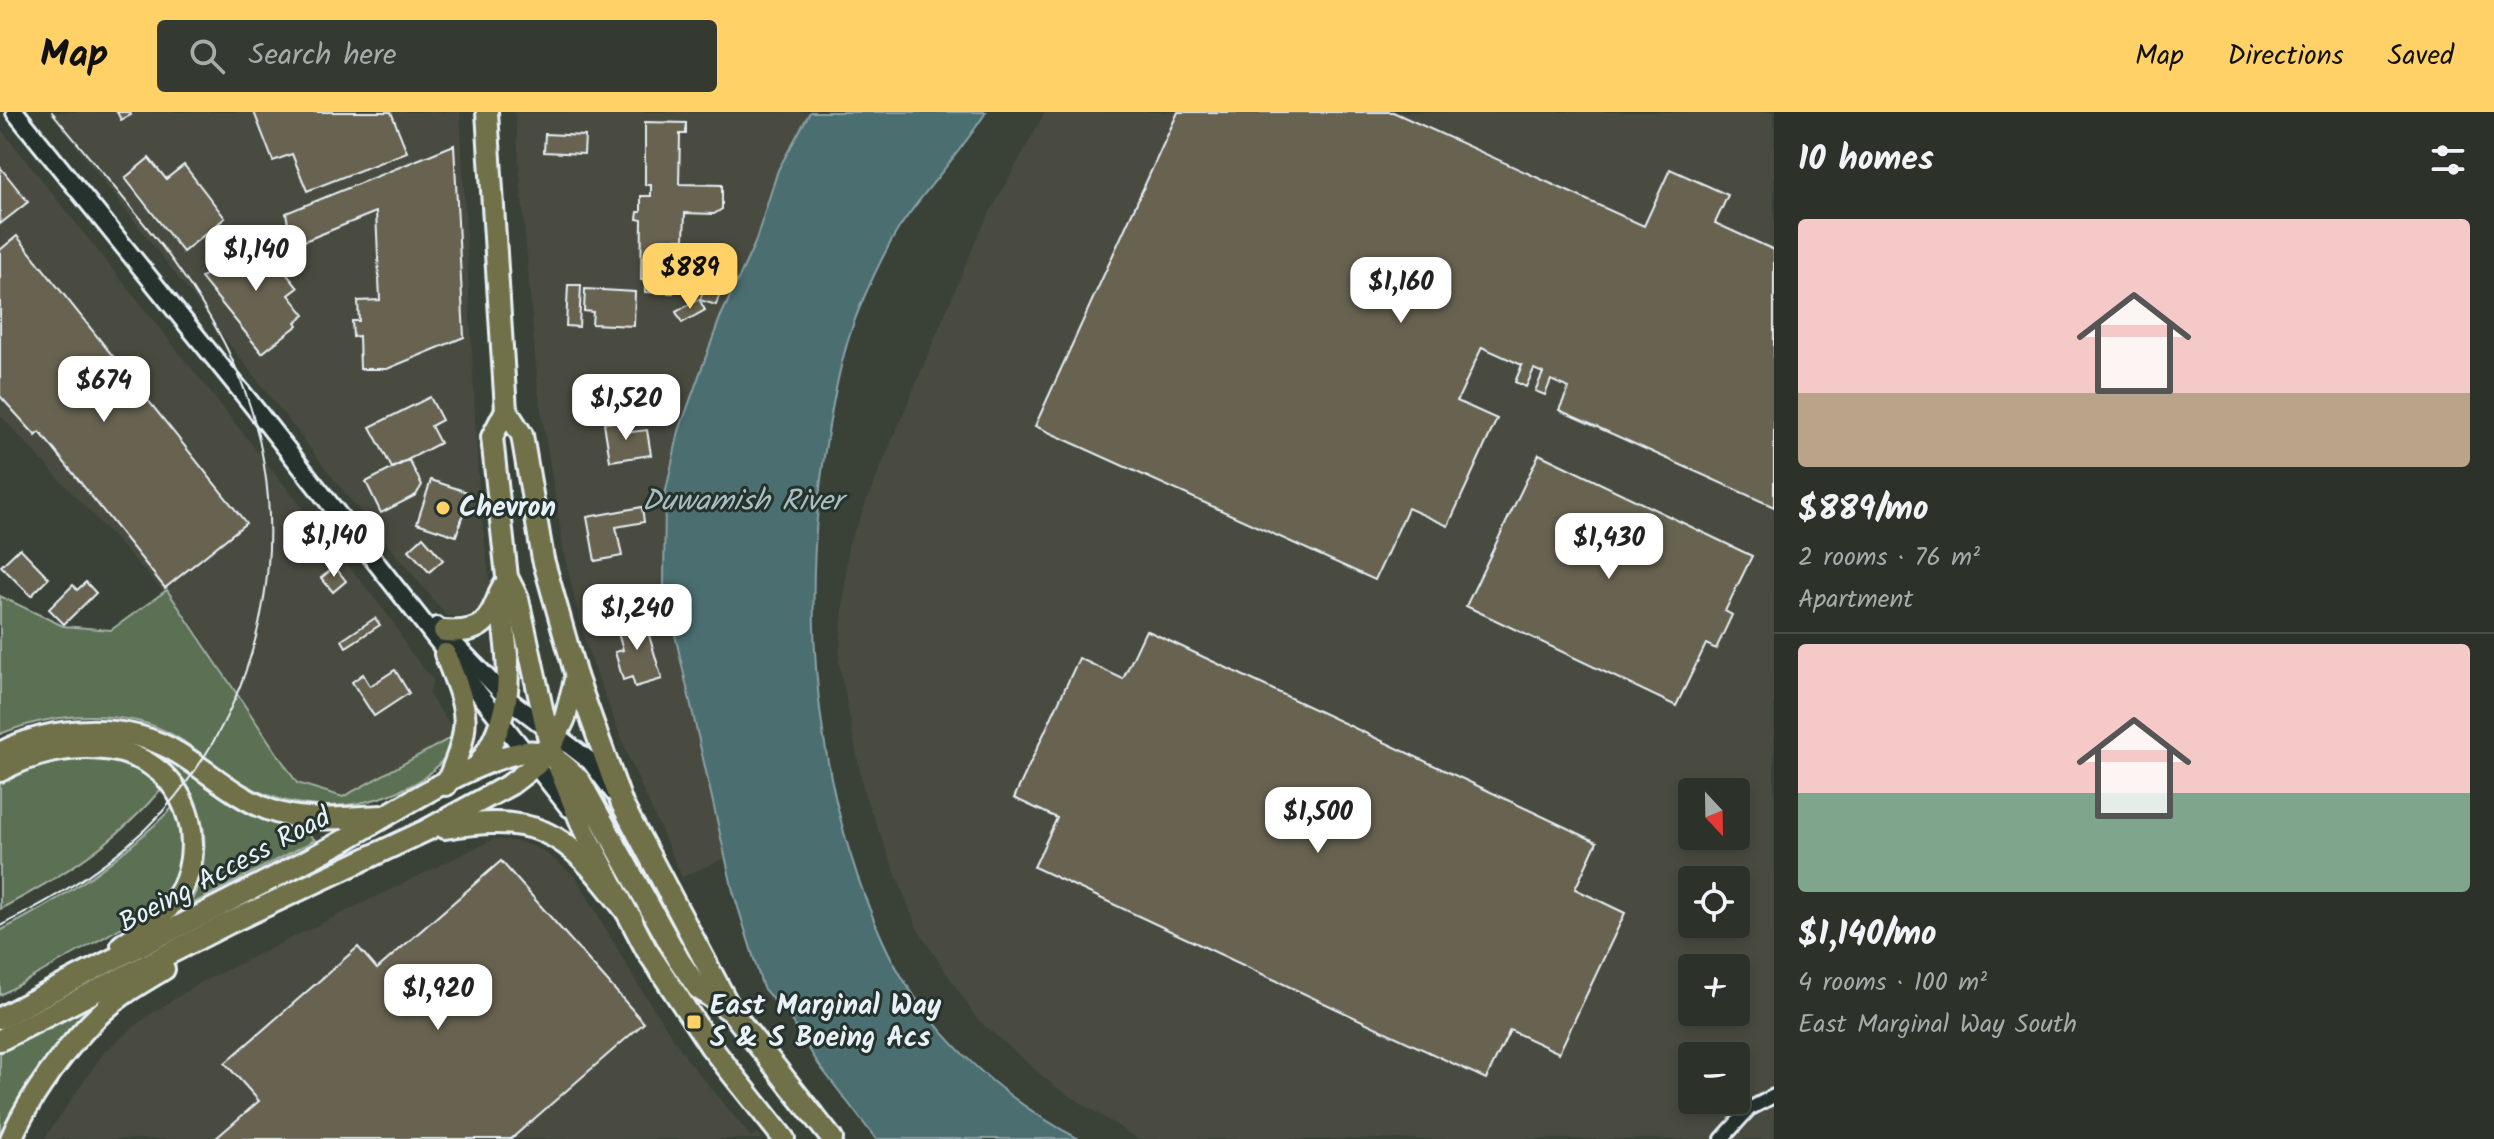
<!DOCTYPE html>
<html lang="en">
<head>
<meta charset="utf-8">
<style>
	:root { --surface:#2c322a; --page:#343a32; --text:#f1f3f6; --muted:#a6aaa8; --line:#484d47; --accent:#ffd166 }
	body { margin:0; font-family:Kalam,sans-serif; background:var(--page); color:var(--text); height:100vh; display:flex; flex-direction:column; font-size:30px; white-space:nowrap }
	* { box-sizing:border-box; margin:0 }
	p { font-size:26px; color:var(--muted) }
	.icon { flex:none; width:44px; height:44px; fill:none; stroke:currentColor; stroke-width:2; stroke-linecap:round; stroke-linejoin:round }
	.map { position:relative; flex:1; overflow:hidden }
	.side { display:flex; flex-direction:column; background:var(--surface); width:720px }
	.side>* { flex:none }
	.needle { width:52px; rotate:158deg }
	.tools { position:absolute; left:1678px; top:666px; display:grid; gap:16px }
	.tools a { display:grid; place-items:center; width:72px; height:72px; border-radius:8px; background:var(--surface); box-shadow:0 4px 12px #0003,0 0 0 2px var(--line); font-size:40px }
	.price { position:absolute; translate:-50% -68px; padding:0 18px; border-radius:16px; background:#fff; color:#222; font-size:26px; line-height:52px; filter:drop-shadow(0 2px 4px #0008) }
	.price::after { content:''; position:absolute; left:50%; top:48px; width:24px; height:18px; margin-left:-12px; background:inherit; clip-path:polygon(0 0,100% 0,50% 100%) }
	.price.selected { background:var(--accent); color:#111 }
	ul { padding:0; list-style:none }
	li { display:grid; align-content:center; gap:16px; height:424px; padding:0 24px }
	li+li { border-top:2px solid var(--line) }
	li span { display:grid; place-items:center; height:248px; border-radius:8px; color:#555 }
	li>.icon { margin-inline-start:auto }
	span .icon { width:144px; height:144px; fill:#fffc; stroke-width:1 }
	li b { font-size:34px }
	h2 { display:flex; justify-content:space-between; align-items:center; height:96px; padding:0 24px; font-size:34px }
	header { display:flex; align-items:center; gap:48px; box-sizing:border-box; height:112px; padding:0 40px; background:var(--accent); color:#111 }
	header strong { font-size:38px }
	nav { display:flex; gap:44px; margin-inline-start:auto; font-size:28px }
	.search { width:560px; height:72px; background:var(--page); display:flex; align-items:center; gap:20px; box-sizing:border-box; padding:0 28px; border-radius:8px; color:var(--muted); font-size:30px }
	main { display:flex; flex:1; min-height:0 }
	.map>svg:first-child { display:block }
	.built { fill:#484c40; fill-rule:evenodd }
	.green { fill:#5b6f52; stroke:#a2b0a5; stroke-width:2 }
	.water { fill:#4b6e71; stroke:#8aa2a7; stroke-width:2 }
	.building { fill:#676451; stroke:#e8f1f8; stroke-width:2 }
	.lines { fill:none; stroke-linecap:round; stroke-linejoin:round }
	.minor-casing { stroke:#e8f1f8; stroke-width:18 }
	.tertiary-casing { stroke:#e8f1f8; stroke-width:22 }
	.primary-casing { stroke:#e8f1f8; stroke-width:26 }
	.trunk-casing { stroke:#e8f1f8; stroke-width:26 }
	.minor { stroke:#26332d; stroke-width:12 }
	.tertiary { stroke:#26332d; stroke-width:16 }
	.primary { stroke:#6f714a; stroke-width:20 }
	.trunk { stroke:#6f714a; stroke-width:20 }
	.tram { stroke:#e8f1f8; stroke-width:2 }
	.poi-dot { fill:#ffd166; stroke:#26332d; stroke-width:3 }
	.labels { text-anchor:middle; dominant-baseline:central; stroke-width:6; stroke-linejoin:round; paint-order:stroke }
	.poi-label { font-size:28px; font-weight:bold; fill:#e8f1f8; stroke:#26332d; text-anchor:start }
	.street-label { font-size:28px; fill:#e8f1f8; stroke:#26332d }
	.water-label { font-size:30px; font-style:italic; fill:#a9bdc2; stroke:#26332d }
</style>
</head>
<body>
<header>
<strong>Map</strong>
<div class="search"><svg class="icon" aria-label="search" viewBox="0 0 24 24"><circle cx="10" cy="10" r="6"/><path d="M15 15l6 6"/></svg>Search here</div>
<nav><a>Map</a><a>Directions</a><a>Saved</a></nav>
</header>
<main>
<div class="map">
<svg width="1774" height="1027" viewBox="0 0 1774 1027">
	<rect width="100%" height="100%" fill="#3a4238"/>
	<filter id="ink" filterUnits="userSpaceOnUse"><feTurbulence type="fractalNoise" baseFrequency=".0125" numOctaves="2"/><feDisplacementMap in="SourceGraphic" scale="16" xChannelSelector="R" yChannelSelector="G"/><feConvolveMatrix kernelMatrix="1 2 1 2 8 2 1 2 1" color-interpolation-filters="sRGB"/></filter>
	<g filter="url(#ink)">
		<g class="built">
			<path d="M50,0H460L479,384L491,481L487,493L467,504H447L344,380Z"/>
			<path d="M515,0H810L778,58L755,131L692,280L665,383L664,474L680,532L725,746L682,765L629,647L586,533L565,446L538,278Z"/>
			<path d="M1045,0H1774V1027H1138L1053,973L977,907L917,816L864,681L839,550L848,434L979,121ZM1692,680H1736V724H1692ZM1692,768H1736V812H1692ZM1692,856H1736V900H1692ZM1692,944H1736V988H1692Z"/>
			<path d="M0,16L394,511L407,536L433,568L429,583L453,617L452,625L446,631L343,685L297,671L190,508L0,303Z"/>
			<path d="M494,727L520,730L542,738L576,765L638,873L687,947L751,1025L757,1021L763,1027H44L105,939L149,903L202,870Z"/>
		</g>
		<g class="green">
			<path d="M167,478L297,671L343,685L452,625C451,646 428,665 410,674C348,704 283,701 226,660C197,639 173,617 137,609C90,599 44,604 0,622V484L63,514L111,518Z"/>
			<path d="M91,646C118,649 142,655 161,677C117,730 61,765 0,797V671C30,655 57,649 91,646Z"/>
			<path d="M163,647L299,714V720L309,722L315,728L190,793C215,741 209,684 163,647Z"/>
			<path d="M174,694C210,773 150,799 92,832C61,849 31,866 0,883V819C66,785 122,747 174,694Z"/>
			<path d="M109,881L40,956L0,1024V941Z"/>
		</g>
		<path class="water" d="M810,0H986C960,42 926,76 899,116C884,140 870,171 859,197C843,236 835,279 828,320C799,489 812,671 883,829C922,915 997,984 1079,1027H876L819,953L791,908L763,876L733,779L664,474L665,383L679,319L720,206L755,131L778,58Z"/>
		<g class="building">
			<path d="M117,0H130L131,3L121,8Z"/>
			<path d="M254,0H391L407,40L307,79L292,42L273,49Z"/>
			<path d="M1178,0H1393L1644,114L1670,57L1728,83L1715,111L1774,138V395L1559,298L1569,276L1551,268L1545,283L1535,279L1543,261L1534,257L1526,275L1515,270L1522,253L1482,235L1457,289L1497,307L1448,414L1408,396L1375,468L1035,314Z"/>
			<path d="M645,10L686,11V22H680L679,72L722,73V97L714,102L685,101L684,127H677L673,181L645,180V168H641L642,108L637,107L638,100H641V84H651V73H645Z"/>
			<path d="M545,22L585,24L584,42L544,40Z"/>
			<path d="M454,33L464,225L387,257H360L359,224L353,225L352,209H359L358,189L380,188L376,100L292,134L286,101Z"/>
			<path d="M149,46L166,67L184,53L225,106L183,140L125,66Z"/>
			<path d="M0,55L28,90L0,112Z"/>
			<path d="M255,123L298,176L289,183L305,203L296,210L298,213L262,241L201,166Z"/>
			<path d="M17,124L246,411L165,476L40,320L36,324L0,284V138Z"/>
			<path d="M711,155L727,160L716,193L700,188Z"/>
			<path d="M568,173H581L579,215L566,214Z"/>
			<path d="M585,177L635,180L634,214L592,212L593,200L584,199Z"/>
			<path d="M699,187L705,198L682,211L676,200Z"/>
			<path d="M430,285L442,308L431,314L440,331L392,356L370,315Z"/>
			<path d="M622,309L624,321L647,318L651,343L610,349L604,311Z"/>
			<path d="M1539,342L1752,444L1725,499L1732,503L1716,537L1706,532L1676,594L1466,494Z"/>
			<path d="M409,348L422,373L416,383L381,401L366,370Z"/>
			<path d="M431,368L470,381L456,424L417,411Z"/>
			<path d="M642,395L644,410L616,415L622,444L595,449L587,405Z"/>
			<path d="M423,425L443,448L429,460L409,438Z"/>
			<path d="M20,436L49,466L31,484L1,454Z"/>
			<path d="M335,455L346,469L333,480L321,466Z"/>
			<path d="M86,470L96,481L64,512L49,497L73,473L77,478Z"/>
			<path d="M643,503L662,567L635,575L632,565L623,568L615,540L623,538L615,511Z"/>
			<path d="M375,506L380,513L346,535L342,528Z"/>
			<path d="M1146,518L1597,730L1575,777L1625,801L1559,941L1510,918L1486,967L1034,755L1057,706L1014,686L1079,546L1123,567Z"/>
			<path d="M395,558L409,581L374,604L352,570L363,562L370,574Z"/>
			<path d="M501,749L644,911L511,1027H215L259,989L225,951L358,835L377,857Z"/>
		</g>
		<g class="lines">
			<g class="minor-casing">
				<path id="minor" d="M1722,1027L1749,997L1774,984"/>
			</g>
			<g class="tertiary-casing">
				<g id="tertiary">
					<path d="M15,0L249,289L569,696"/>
					<path d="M437,514L508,587L590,649L614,681"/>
				</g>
			</g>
			<g class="primary-casing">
				<g id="primary">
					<path d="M487,0L506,298L522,323L543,447L576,564L622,692L732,900L832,1027"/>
					<path d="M506,298L492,325L507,465L518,487L550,633L584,718L646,837L711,935L784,1027"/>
					<path d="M444,519C484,522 489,509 502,476"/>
				</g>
			</g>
			<g class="trunk-casing">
				<g id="trunk">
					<path d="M445,542C470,604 472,611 446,673"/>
					<path d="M0,641C52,613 127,610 178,641C208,659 234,684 267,697C303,712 344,705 383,704"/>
					<path d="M477,655C521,593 507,551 500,480"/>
					<path d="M0,659C65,623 166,622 189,708C195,732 192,763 177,785C163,805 143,819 122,833"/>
					<path d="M445,716C548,698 573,729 632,807"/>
					<path d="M0,906C111,847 224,793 334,734C387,705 466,650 524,640C547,636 565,653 580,669L679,848L698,876L732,900"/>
					<path d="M0,928L229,811L425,719L511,672L537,652L555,627L565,606L576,564"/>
					<path d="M11,1027C30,982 78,918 116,888C131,876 148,867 164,857"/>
				</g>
			</g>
			<use href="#minor" class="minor"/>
			<use href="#tertiary" class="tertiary"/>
			<use href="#primary" class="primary"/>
			<use href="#trunk" class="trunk"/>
			<path class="tram" d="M0,814C60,784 117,749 162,700C271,580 300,403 235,254C194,160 116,80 52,0"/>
		</g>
	</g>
	<g class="poi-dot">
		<circle cx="443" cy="396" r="8"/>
		<rect x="686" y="902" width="16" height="16" rx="4"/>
	</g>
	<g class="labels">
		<g class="poi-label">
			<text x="459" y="396">Chevron</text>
			<text x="710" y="894">East Marginal Way<tspan x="710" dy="32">S &amp; S Boeing Acs</tspan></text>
		</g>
		<g class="street-label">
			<text transform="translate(225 759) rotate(-28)">Boeing Access Road</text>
		</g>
		<g class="water-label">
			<text x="742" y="390">Duwamish River</text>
		</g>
	</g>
</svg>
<div class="tools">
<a><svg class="needle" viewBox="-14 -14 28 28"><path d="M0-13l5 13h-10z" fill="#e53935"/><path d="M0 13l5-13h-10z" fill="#a6aaa8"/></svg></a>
<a><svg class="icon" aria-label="locate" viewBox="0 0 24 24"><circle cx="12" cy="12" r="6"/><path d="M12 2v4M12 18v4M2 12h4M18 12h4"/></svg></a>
<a>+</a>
<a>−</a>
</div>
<b class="price" style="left:256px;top:181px">$1,140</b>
<b class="price selected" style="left:690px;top:199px">$889</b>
<b class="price" style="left:1401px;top:213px">$1,160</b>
<b class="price" style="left:104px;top:312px">$674</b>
<b class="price" style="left:626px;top:330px">$1,520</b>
<b class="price" style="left:334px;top:467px">$1,140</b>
<b class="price" style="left:1609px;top:469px">$1,430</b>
<b class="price" style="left:637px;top:540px">$1,240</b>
<b class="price" style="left:1318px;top:743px">$1,500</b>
<b class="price" style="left:438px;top:920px">$1,920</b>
</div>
<section class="side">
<h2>10 homes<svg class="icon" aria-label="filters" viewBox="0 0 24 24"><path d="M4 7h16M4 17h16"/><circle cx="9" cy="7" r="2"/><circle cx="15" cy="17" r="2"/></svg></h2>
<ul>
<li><span style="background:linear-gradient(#f6c9c9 70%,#b9a48a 0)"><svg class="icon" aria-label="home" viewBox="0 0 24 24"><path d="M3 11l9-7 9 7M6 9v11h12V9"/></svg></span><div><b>$889/mo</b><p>2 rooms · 76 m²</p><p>Apartment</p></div></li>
<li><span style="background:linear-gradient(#f6c9c9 60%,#7fa58c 0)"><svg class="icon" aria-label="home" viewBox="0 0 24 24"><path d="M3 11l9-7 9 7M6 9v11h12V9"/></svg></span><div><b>$1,140/mo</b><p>4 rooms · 100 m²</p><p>East Marginal Way South</p></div></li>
</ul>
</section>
</main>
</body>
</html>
